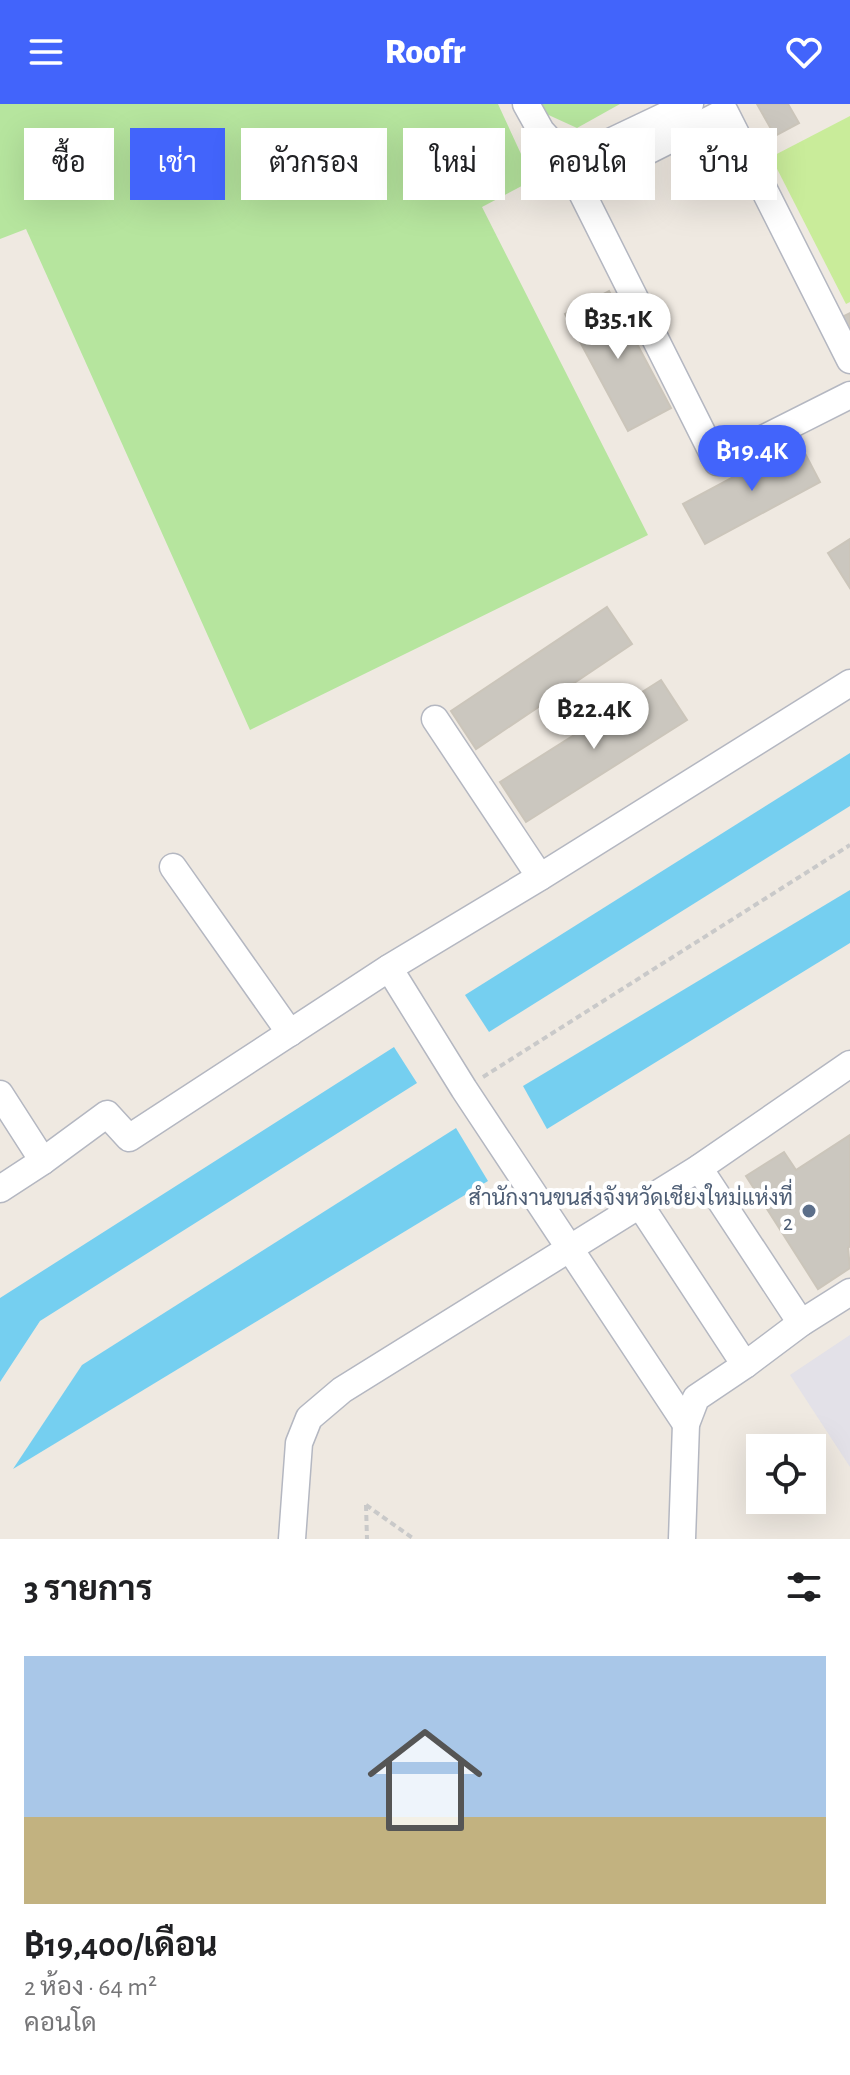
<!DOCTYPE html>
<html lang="th">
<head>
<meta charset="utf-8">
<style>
	:root { --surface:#fff; --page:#f6f6f6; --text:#202124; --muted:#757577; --accent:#4264fb }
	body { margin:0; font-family:"Alegreya Sans",Sarabun,sans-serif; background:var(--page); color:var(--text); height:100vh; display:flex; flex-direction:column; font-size:30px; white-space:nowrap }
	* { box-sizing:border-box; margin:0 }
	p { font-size:26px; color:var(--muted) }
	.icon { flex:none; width:44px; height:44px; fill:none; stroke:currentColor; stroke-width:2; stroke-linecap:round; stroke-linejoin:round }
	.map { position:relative; height:1435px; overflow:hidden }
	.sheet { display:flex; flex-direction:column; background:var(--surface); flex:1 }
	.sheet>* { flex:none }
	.banner { position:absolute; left:24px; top:24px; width:802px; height:72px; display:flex; gap:16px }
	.tools { position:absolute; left:746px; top:1330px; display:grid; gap:16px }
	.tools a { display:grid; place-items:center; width:80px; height:80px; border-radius:0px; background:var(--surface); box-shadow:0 8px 32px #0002; font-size:40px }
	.price { position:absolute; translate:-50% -68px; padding:0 18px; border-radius:28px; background:#fff; color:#222; font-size:26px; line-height:52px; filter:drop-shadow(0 2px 4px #0008) }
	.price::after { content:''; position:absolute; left:50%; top:48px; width:24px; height:18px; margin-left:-12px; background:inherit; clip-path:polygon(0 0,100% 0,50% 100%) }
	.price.selected { background:var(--accent); color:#fff }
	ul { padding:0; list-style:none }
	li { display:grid; align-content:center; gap:16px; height:424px; padding:0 24px }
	li span { display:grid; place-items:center; height:248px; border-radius:0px; color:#555 }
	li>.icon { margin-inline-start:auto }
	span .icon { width:144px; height:144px; fill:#fffc; stroke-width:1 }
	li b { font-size:34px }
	h2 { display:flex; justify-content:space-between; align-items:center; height:96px; padding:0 24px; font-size:34px }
	.tag { padding:0 28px; border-radius:0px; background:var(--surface); box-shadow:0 8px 32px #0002; font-size:28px; line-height:72px }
	.tag.selected { background:var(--accent); color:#fff }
	header { display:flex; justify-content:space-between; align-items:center; height:104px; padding:0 24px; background:var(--accent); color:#fff; font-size:36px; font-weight:800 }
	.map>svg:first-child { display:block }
	.industrial { fill:#e3e1e8 }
	.green { fill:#b6e59e }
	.pitch { fill:#c9ec9a }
	.water { fill:#75cff0 }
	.building { fill:#cbc7bf; stroke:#cbc5ba; stroke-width:2 }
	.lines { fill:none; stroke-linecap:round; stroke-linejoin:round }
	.minor-casing { stroke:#b4b7c1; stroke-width:29 }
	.path { stroke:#c9c9c9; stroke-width:4; stroke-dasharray:6 4; stroke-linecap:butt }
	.minor { stroke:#fff; stroke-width:26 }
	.service-dot { fill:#5c6f8a; stroke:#fff; stroke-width:3 }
	.labels { text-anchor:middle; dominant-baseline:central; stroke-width:8; stroke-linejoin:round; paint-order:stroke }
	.service-label { font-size:22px; fill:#4e5e75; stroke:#fff; text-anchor:end }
</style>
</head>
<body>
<header><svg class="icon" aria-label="menu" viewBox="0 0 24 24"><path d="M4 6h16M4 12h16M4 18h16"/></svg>Roofr<svg class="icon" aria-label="heart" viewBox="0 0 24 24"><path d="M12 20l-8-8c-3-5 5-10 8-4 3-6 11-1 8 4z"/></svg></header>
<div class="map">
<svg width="850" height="1435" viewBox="0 0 850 1435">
	<rect width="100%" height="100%" fill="#efe9e1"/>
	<path class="industrial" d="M850,1231V1363L790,1271Z"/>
	<g class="green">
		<path d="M0,0H498L533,76L482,103L648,431L250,626L26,125L0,135Z"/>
		<path d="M538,0H620L577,24L542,8Z"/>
	</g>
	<path class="pitch" d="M850,12V198L846,200L771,53Z"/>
	<g class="water">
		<path d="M850,649V702L489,928L465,891Z"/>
		<path d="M850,786V839L547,1025L523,982Z"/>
		<path d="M394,943L417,979L40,1217L0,1278V1194Z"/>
		<path d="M456,1024L488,1077L13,1365L82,1261Z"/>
	</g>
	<g class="building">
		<path d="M757,0H788L799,19L775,32Z"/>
		<path d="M609,187L671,304L628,327L565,210Z"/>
		<path d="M850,209V238L838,215Z"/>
		<path d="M799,338L820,378L705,440L683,400Z"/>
		<path d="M850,435V484L828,449Z"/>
		<path d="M607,503L632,540L476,645L451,607Z"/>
		<path d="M661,576L687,616L526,718L500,678Z"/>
		<path d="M850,1031V1142L848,1144L850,1164L818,1185L746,1072L784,1048L796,1066Z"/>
	</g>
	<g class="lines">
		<g class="minor-casing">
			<g id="minor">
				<path d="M526,0L541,27L563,51H581L595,45L690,0"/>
				<path d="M563,51L717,358L850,291"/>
				<path d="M578,82L725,8L850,256"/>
				<path d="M435,615L540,773"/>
				<path d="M173,763L290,929"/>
				<path d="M389,864L464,985L686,1320"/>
				<path d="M0,990L43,1057"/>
				<path d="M699,1064L801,1219"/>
				<path d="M0,1085L43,1057L107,1010L129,1034L389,864L540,773L850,579"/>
				<path d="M640,1101L745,1261"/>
				<path d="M292,1435L299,1339L309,1314L342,1286L699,1064L850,960"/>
				<path d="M682,1435L686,1320L696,1294L745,1261L801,1219L850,1188"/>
			</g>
		</g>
		<g class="path">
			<path d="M483,973L850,741"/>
			<path d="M366,1401L414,1435"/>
			<path d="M366,1401L367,1435"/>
		</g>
		<use href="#minor" class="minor"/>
	</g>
	<circle class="service-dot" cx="809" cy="1107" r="8"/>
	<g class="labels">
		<g class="service-label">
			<text x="793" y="1094">สำนักงานขนส่งจังหวัดเชียงใหม่แห่งที่<tspan x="793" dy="25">2</tspan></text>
		</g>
	</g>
</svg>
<div class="tools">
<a><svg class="icon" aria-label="locate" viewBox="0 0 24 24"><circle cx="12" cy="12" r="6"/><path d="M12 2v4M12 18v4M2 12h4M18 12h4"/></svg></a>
</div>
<b class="price" style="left:618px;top:257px">฿35.1K</b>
<b class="price selected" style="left:752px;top:389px">฿19.4K</b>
<b class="price" style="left:594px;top:647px">฿22.4K</b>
<div class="banner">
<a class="tag">ซื้อ</a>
<a class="tag selected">เช่า</a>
<a class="tag">ตัวกรอง</a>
<a class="tag">ใหม่</a>
<a class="tag">คอนโด</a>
<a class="tag">บ้าน</a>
</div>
</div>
<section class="sheet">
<h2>3 รายการ<svg class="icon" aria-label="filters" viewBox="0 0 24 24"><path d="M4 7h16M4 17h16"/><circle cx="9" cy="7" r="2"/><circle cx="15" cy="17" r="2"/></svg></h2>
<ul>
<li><span style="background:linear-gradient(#a9c7e8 65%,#c2b280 0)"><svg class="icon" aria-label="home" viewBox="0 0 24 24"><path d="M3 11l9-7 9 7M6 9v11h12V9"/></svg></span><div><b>฿19,400/เดือน</b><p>2 ห้อง · 64 m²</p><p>คอนโด</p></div></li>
</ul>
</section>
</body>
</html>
